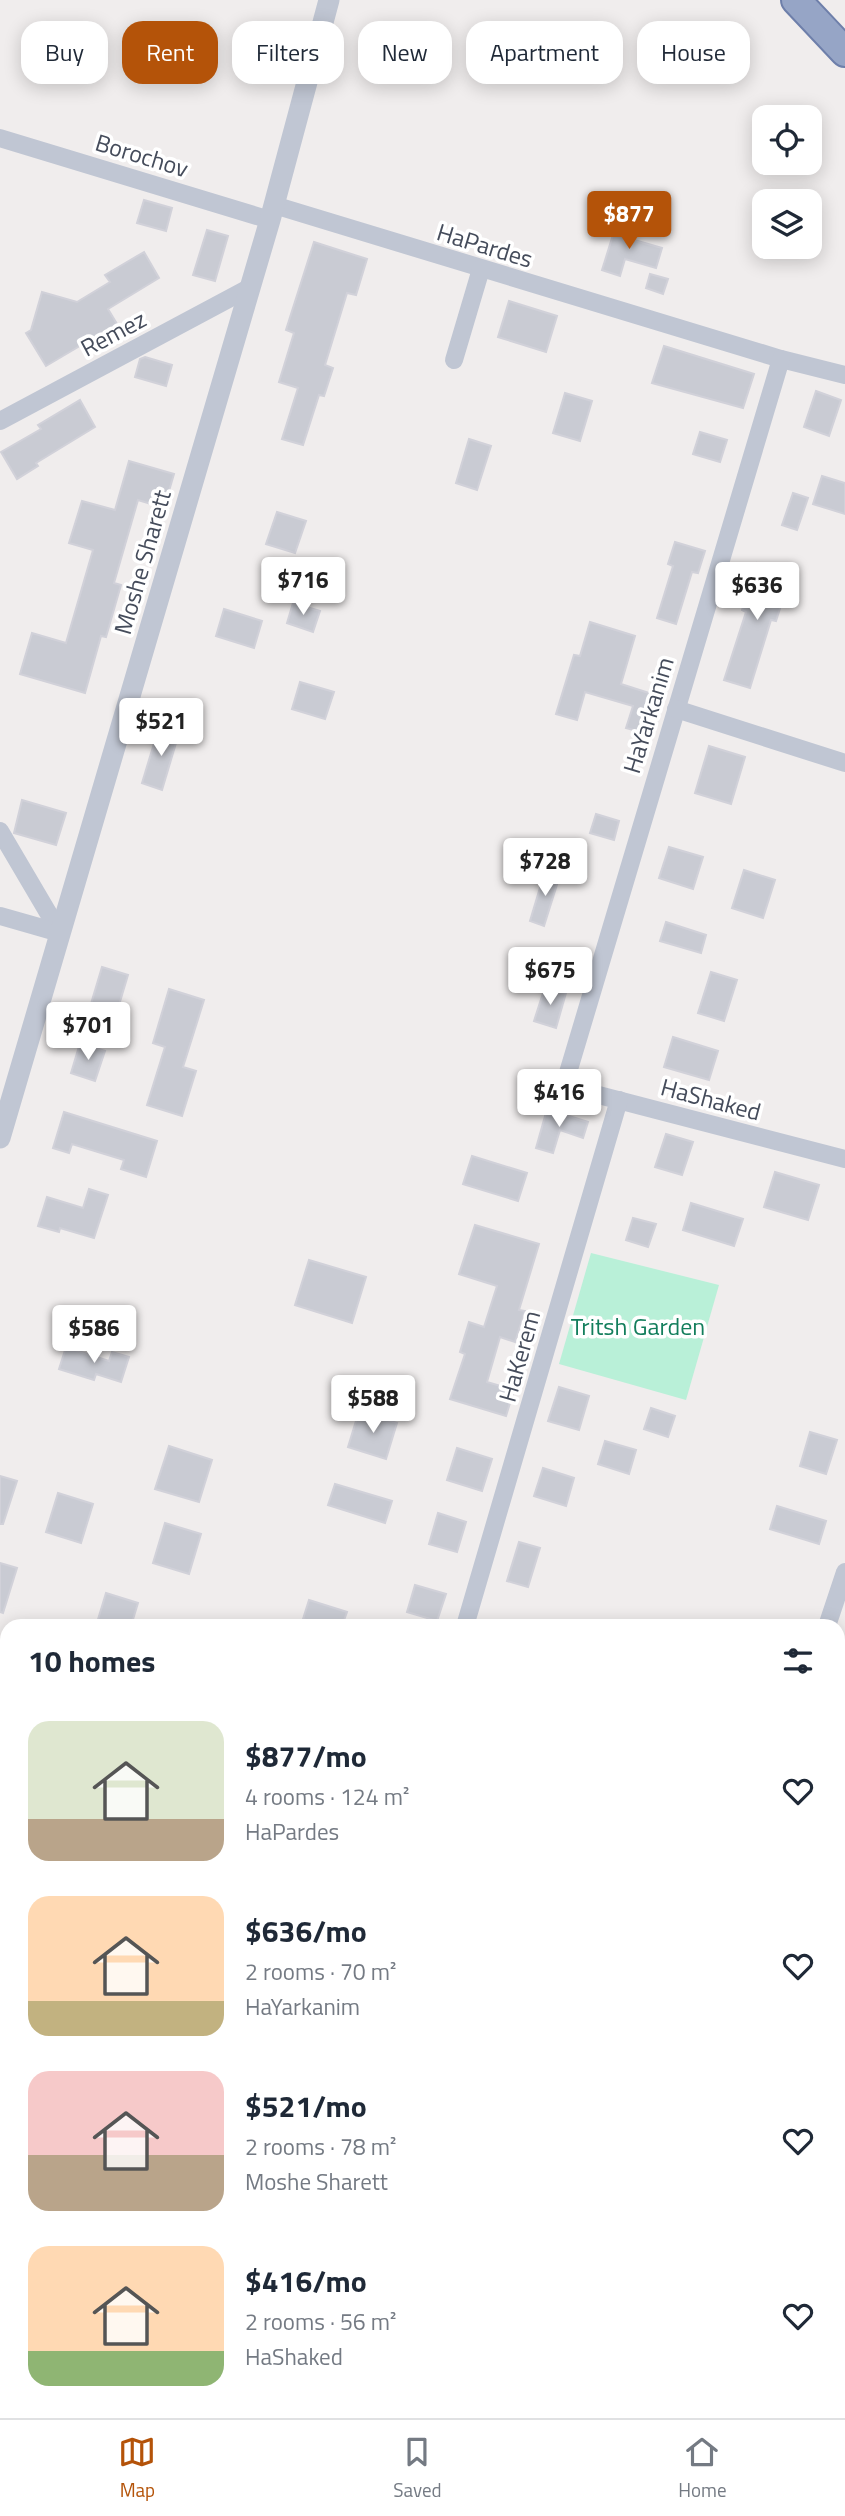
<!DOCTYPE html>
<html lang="en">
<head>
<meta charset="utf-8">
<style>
	:root { --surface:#fff; --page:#f6f6f7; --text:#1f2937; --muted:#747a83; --line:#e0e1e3; --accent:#b45309 }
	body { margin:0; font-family:"Titillium Web",sans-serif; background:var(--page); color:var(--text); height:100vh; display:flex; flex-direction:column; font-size:26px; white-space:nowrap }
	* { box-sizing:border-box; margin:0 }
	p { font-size:23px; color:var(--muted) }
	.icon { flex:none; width:38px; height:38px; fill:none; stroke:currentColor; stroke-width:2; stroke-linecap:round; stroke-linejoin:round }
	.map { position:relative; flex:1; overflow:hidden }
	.drawer { position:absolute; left:0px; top:1619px; width:845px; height:800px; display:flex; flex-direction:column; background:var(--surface); border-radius:21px 21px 0 0; box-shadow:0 4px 18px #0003 }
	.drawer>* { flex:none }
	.banner { position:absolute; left:21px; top:21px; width:803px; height:63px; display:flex; gap:14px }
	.controls { position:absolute; left:752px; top:105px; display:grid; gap:14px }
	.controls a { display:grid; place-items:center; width:70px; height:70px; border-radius:14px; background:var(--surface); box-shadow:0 4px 18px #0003; font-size:35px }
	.price { position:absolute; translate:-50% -60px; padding:0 16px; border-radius:7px; background:#fff; color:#222; font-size:23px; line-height:46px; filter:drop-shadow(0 2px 4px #0008) }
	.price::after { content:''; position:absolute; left:50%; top:42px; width:21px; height:16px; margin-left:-10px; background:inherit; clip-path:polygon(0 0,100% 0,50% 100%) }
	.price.current { background:var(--accent); color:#fff }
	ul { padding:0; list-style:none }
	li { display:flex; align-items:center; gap:21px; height:175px; padding:0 28px }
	li span { display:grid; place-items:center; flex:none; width:196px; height:140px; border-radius:21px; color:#555 }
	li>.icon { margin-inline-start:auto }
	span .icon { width:84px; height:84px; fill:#fffc; stroke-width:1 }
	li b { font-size:30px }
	h2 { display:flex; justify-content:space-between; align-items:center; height:84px; padding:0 28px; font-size:30px }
	.tag { padding:0 24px; border-radius:21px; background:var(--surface); box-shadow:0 4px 18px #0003; font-size:24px; line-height:63px }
	.tag.current { background:var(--accent); color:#fff }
	.tab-bar { display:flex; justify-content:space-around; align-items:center; height:98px; border-top:2px solid var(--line); background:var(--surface); font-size:19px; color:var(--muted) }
	.tab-bar a { display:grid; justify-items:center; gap:4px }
	.tab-bar .current { color:var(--accent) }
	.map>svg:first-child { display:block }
	.green { fill:#b9f0d8 }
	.building { fill:#c9cbd3; stroke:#d1d1d9; stroke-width:2 }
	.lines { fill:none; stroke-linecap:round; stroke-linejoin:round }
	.trunk-casing { stroke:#6e7faa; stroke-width:32 }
	.minor { stroke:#c0c6d3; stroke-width:18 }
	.tertiary { stroke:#c0c6d3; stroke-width:21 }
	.trunk { stroke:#96a5c6; stroke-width:28 }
	.labels { text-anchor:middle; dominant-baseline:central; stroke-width:7; stroke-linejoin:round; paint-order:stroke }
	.street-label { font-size:24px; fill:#454c5b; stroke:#fff }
	.park-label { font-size:24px; fill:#137e5c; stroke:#fff }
</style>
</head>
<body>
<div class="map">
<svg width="845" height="2418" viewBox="0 0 845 2418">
	<rect width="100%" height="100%" fill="#f0eded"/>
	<path class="green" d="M591,1253L719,1285L686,1400L559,1364Z"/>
	<g class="building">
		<path d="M144,200L172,208L166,231L137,223Z"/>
		<path d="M617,222L635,227L631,239L662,248L656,268L625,259L620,276L602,270Z"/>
		<path d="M207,230L228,236L215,281L193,275Z"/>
		<path d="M314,242L367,259L356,295L347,293L325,365L333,368L324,396L319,395L303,445L282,439L298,388L279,382L294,333L286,330Z"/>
		<path d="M144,252L159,278L108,309L117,324L46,366L26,333L31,330L42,292L77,302L110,282L105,275Z"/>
		<path d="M650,274L668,279L663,294L646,288Z"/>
		<path d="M509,301L557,316L546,352L498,337Z"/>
		<path d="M664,346L754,374L743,408L652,383Z"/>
		<path d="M145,357L172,365L166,386L135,377L140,359Z"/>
		<path d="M816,391L841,400L829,436L804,427Z"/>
		<path d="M565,393L592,401L580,441L553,433Z"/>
		<path d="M80,400L95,427L36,463L38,466L17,479L1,452L41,429L38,425Z"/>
		<path d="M700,432L727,440L720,462L693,454Z"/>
		<path d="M469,439L491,446L477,490L456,483Z"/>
		<path d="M129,461L174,474L164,508L138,500L114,583L121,585L106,637L101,636L85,693L20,674L32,633L66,643L93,550L69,543L82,501L115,510Z"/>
		<path d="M822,476L845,483V514L813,504Z"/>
		<path d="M793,493L808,498L797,530L782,525Z"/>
		<path d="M277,512L306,521L295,553L266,544Z"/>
		<path d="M675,542L705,551L698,573L692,572L676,624L657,618L673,566L668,564Z"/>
		<path d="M757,563L791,574L776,621L771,620L750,688L724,680L746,612L742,610Z"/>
		<path d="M293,603L320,611L313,632L287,623Z"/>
		<path d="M224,609L262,621L254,648L216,636Z"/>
		<path d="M590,622L635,636L621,684L652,694L641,732L626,728L633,706L585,692L577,720L556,714L574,655L580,656Z"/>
		<path d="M300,682L334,692L325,719L292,709Z"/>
		<path d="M159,727L179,733L162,790L142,783Z"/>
		<path d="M709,746L745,757L731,804L695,793Z"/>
		<path d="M22,800L66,813L56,845L14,833Z"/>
		<path d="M596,814L619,821L614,840L590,833Z"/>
		<path d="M669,847L703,857L693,889L659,878Z"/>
		<path d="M744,870L775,880L763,918L732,908Z"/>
		<path d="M545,871L560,875L544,926L530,921Z"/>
		<path d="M666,922L706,935L701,953L660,941Z"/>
		<path d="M102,967L128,975L116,1015L90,1007Z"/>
		<path d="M711,972L737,980L724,1021L698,1013Z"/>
		<path d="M545,987L566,993L556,1028L534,1021Z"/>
		<path d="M169,989L204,1000L183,1067L196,1071L182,1116L147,1105L165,1047L153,1043Z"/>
		<path d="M673,1037L718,1051L709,1080L664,1067Z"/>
		<path d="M80,1043L105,1051L95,1081L71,1073Z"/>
		<path d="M547,1109L588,1122L583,1138L560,1130L553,1153L536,1148Z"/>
		<path d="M64,1112L157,1141L146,1177L121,1169L124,1160L72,1144L69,1153L53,1148Z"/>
		<path d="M666,1134L693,1142L682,1175L655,1167Z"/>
		<path d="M472,1156L527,1173L518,1201L463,1184Z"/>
		<path d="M775,1172L819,1185L808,1220L764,1207Z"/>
		<path d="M89,1189L108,1195L94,1238L60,1228L59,1232L38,1226L47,1197L83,1208Z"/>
		<path d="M691,1203L743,1219L734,1246L683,1230Z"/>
		<path d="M633,1218L656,1224L648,1247L626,1240Z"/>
		<path d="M475,1225L539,1244L519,1310L525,1311L515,1342L500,1337L487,1382L514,1390L506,1416L450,1399L465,1354L460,1352L469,1322L484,1327L497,1286L459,1274Z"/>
		<path d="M309,1260L366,1277L352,1323L295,1305Z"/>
		<path d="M66,1347L109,1361L112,1352L129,1357L121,1382L96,1374L94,1380L59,1369Z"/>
		<path d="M559,1387L589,1396L579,1430L548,1421Z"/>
		<path d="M651,1408L675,1416L668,1437L644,1429Z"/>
		<path d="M359,1411L397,1423L386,1459L348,1447Z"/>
		<path d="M810,1432L837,1440L826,1474L800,1466Z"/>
		<path d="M605,1441L636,1450L629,1474L598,1464Z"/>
		<path d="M169,1446L212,1460L199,1502L155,1489Z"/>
		<path d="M457,1448L492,1459L482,1491L447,1480Z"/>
		<path d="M543,1468L574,1478L566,1506L534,1496Z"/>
		<path d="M0,1476L17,1481L3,1524H0Z"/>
		<path d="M335,1484L392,1501L385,1523L328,1505Z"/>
		<path d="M58,1493L93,1504L81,1543L46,1532Z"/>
		<path d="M777,1506L826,1521L819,1544L770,1529Z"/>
		<path d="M438,1513L466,1522L457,1552L429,1544Z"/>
		<path d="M165,1523L201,1534L189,1574L153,1563Z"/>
		<path d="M519,1542L540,1548L528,1587L507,1581Z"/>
		<path d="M0,1563L17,1568L3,1613L0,1612Z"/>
		<path d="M415,1585L446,1594L437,1621L407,1612Z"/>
		<path d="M106,1593L138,1603L131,1626H96Z"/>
		<path d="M309,1600L347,1612L342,1626H326L303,1619Z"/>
	</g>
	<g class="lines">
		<g class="trunk-casing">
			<path id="trunk" d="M796,0L845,52"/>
		</g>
		<g class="minor">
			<path d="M0,138L270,220"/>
			<path d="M274,205L781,359L845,375"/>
			<path d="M781,359L564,1086L845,1159"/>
			<path d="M454,360L481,269"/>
			<path d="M0,421L249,288"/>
			<path d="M676,709L845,763"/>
			<path d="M0,831L60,933"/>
			<path d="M0,916L60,933"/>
			<path d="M465,1626L619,1100"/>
			<path d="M827,1626L845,1572"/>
		</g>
		<g class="tertiary">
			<path d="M0,1138L270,220L329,0"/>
			<path d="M0,1691L7,1693"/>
			<path d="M838,1932L845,1934"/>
		</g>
		<use href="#trunk" class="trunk"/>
	</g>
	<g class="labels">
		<g class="street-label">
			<text transform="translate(142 155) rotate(17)">Borochov</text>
			<text transform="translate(485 245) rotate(17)">HaPardes</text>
			<text transform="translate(113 333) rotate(-28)">Remez</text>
			<text transform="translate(142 562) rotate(-74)">Moshe Sharett</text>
			<text transform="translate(648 715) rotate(-73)">HaYarkanim</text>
			<text transform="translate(711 1099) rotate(15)">HaShaked</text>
			<text transform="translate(519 1356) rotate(-74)">HaKerem</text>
		</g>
		<g class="park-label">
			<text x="638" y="1326">Tritsh Garden</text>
		</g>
	</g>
</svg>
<div class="controls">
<a><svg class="icon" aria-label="locate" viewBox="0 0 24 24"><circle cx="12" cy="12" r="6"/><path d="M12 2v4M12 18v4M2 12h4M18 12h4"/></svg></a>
<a><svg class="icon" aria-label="layers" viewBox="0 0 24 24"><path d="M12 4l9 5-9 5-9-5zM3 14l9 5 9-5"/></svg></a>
</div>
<b class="price current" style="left:629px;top:251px">$877</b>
<b class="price" style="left:303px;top:617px">$716</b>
<b class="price" style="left:757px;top:622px">$636</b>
<b class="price" style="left:161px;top:758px">$521</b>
<b class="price" style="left:545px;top:898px">$728</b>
<b class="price" style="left:550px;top:1007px">$675</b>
<b class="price" style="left:88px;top:1062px">$701</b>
<b class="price" style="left:559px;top:1129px">$416</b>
<b class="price" style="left:94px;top:1365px">$586</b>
<b class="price" style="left:373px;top:1435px">$588</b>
<div class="banner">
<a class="tag">Buy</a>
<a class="tag current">Rent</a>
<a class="tag">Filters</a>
<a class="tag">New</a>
<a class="tag">Apartment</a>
<a class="tag">House</a>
</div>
<section class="drawer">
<h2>10 homes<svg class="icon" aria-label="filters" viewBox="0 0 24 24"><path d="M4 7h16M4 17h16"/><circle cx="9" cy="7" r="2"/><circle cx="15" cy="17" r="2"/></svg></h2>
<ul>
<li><span style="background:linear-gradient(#dfe7d0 70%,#b9a48a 0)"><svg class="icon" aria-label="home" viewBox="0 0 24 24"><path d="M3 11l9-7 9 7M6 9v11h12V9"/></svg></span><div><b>$877/mo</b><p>4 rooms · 124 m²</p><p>HaPardes</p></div><svg class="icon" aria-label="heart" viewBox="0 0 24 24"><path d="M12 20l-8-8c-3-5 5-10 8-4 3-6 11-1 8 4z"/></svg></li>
<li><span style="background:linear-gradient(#ffd9b3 75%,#c2b280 0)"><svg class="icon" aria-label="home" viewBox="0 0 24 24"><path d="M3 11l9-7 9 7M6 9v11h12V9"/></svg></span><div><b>$636/mo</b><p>2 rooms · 70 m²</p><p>HaYarkanim</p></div><svg class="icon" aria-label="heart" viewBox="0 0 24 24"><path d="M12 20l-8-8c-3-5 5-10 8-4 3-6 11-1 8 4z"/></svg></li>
<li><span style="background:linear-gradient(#f6c9c9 60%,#b9a48a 0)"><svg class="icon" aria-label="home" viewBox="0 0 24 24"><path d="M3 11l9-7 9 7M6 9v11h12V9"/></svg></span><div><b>$521/mo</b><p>2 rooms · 78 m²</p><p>Moshe Sharett</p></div><svg class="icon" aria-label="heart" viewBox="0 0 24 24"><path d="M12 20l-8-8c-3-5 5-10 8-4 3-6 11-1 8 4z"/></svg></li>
<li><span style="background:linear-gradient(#ffd9b3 75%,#8fb573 0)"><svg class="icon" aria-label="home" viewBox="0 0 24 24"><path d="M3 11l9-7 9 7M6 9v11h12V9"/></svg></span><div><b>$416/mo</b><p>2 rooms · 56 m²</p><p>HaShaked</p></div><svg class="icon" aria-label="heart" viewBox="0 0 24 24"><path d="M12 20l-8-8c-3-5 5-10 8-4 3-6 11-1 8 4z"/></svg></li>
</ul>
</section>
</div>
<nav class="tab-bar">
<a class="current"><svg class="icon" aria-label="map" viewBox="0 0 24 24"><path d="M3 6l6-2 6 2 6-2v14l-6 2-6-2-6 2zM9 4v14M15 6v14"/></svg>Map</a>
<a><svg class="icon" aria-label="saved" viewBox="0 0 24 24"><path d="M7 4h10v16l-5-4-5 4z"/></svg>Saved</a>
<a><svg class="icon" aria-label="home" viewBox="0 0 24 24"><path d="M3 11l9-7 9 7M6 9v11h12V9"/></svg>Home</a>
</nav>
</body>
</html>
